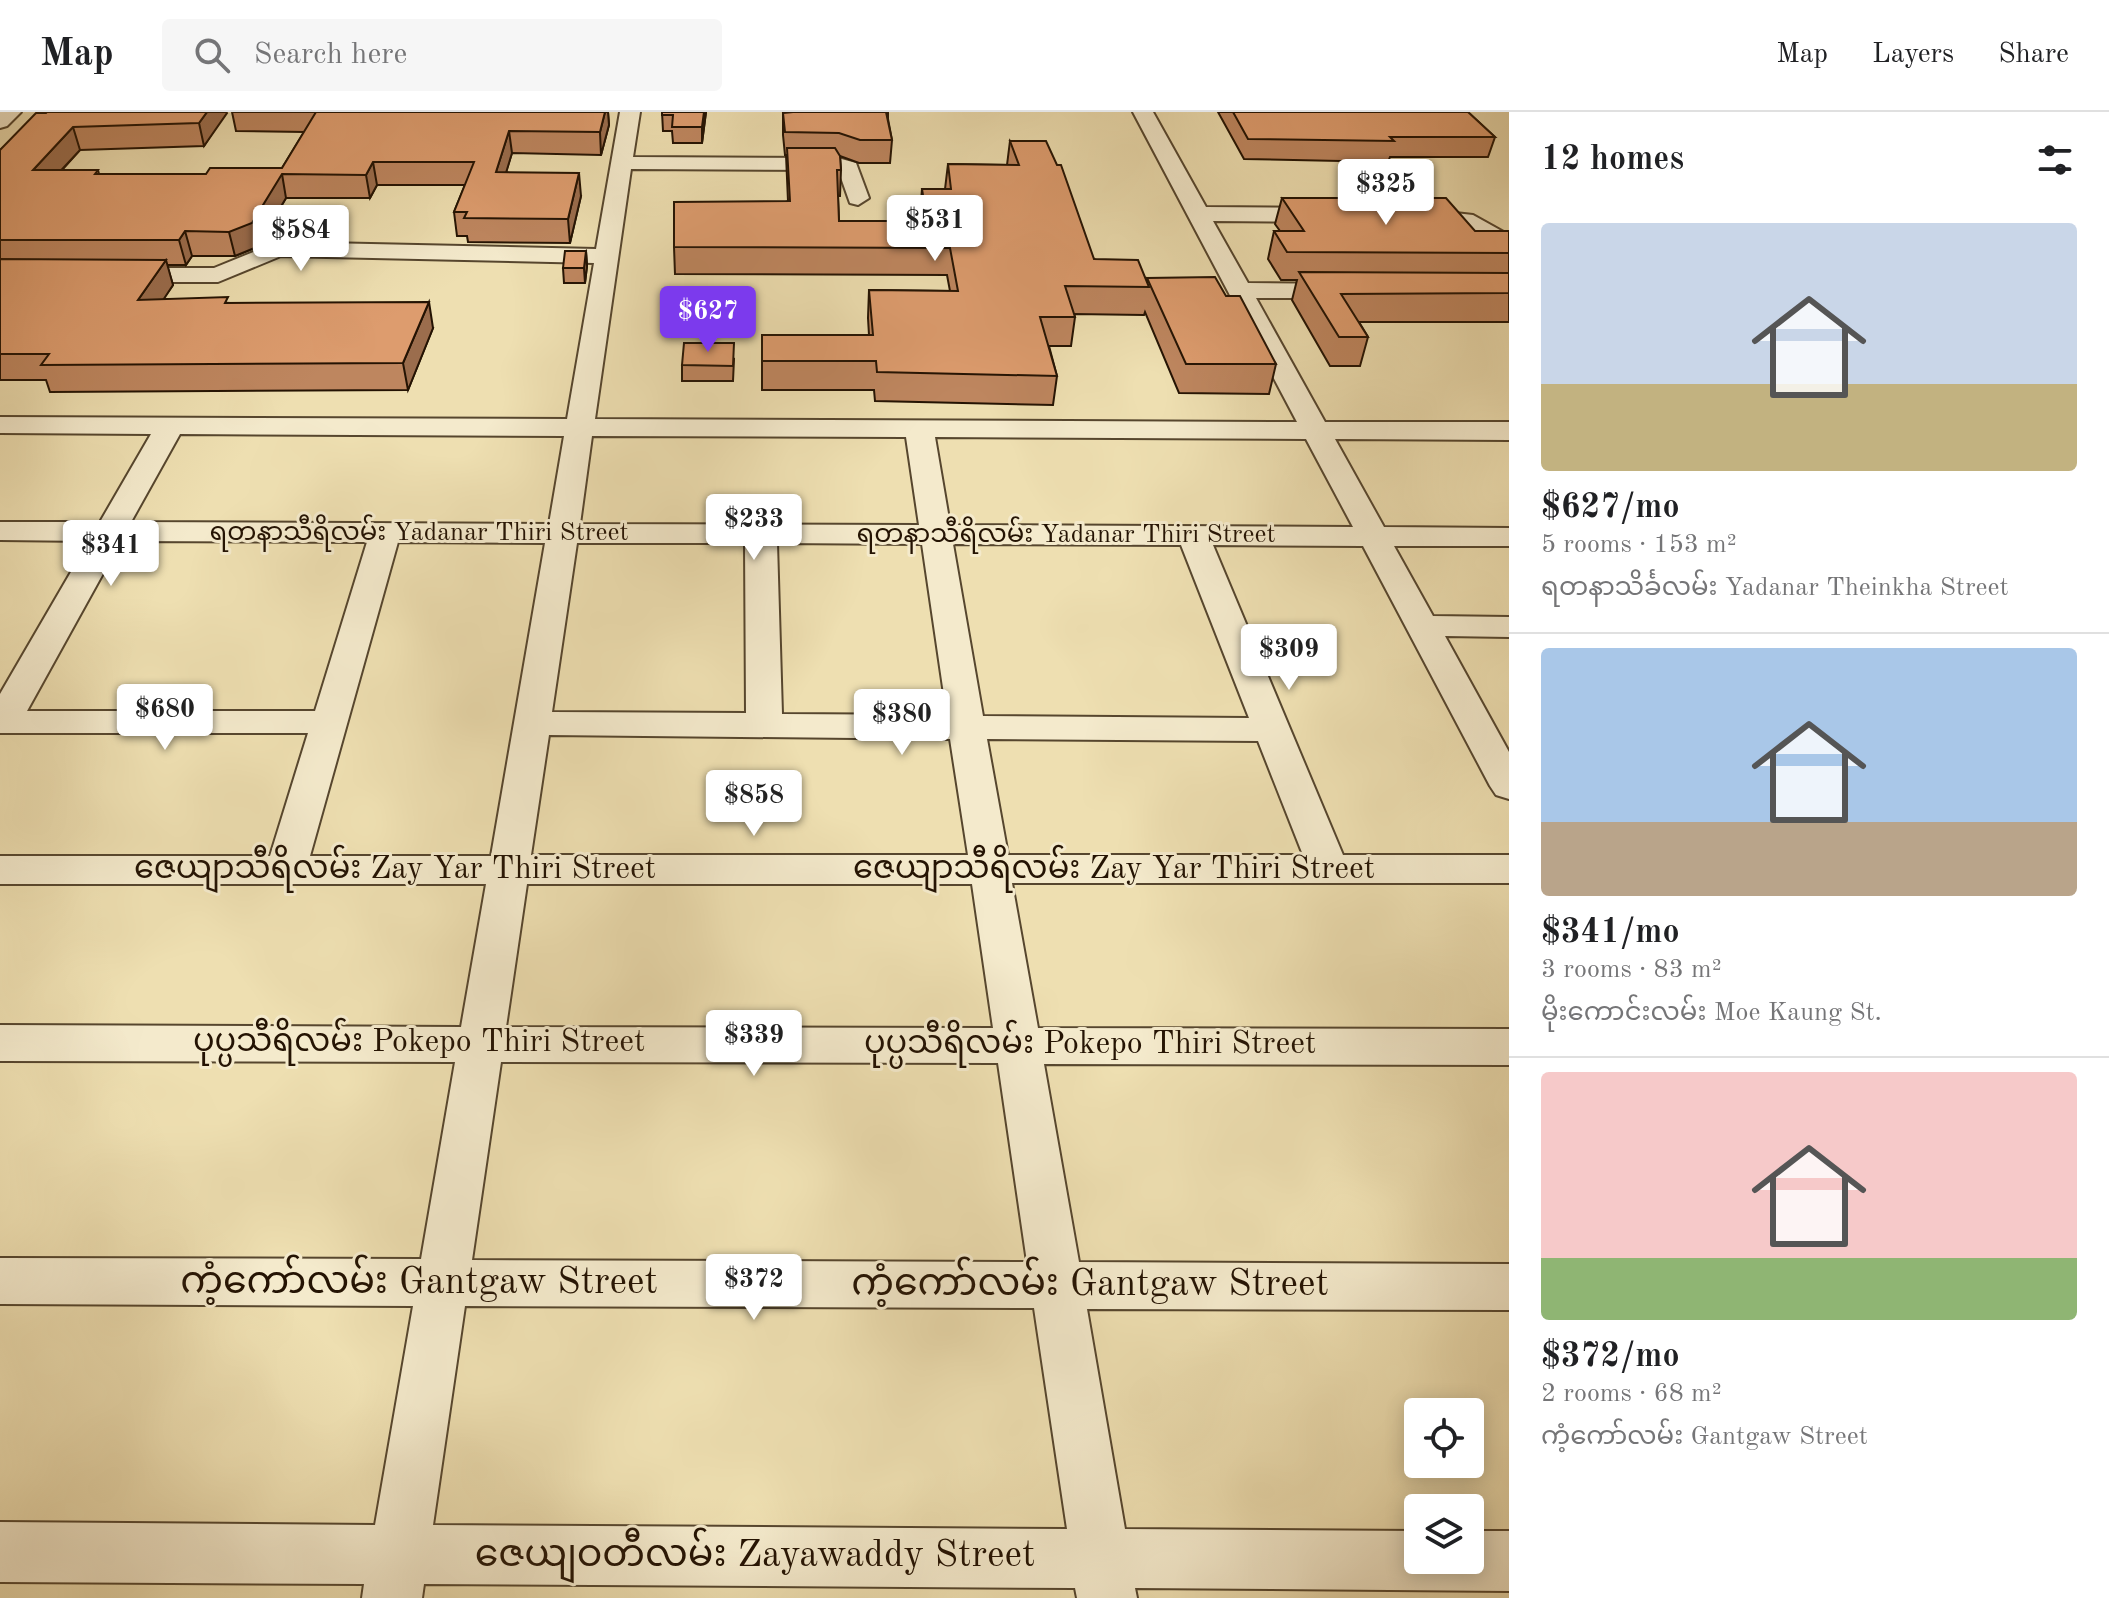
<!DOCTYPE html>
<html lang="en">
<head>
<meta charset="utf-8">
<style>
	:root { --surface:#fff; --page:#f6f6f6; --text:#202124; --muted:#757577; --line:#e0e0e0; --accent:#7c3aed }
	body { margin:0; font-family:"Old Standard TT","Noto Sans Myanmar",serif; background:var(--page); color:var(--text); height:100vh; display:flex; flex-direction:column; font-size:30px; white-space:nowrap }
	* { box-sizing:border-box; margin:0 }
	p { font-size:26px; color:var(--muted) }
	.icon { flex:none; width:44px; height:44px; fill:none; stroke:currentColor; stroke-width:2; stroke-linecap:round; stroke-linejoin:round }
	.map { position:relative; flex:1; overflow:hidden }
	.details { display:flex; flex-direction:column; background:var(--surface); width:600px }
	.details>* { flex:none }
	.fabs { position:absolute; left:1404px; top:1286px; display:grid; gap:16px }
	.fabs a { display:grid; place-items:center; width:80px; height:80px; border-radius:8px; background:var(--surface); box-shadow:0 4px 20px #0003; font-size:40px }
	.price { position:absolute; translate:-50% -68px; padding:0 18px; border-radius:8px; background:#fff; color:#222; font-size:26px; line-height:52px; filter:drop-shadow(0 2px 4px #0008) }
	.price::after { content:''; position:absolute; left:50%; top:48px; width:24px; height:18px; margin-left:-12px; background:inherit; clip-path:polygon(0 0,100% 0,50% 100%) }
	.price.on { background:var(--accent); color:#fff }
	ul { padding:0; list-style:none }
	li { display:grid; align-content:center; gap:16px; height:424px; padding:0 32px }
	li+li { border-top:2px solid var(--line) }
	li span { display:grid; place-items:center; height:248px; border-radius:8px; color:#555 }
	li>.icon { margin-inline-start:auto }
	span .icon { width:144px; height:144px; fill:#fffc; stroke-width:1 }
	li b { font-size:34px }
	h2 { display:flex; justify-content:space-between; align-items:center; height:96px; padding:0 32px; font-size:34px }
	header { display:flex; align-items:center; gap:48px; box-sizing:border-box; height:112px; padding:0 40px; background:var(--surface); border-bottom:2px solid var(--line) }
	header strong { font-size:38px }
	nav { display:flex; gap:44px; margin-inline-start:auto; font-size:28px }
	.search { width:560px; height:72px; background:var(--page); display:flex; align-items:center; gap:20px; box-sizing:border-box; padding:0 28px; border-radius:8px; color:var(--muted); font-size:30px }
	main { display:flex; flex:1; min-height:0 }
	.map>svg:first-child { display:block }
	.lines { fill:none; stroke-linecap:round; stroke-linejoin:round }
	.minor-casing { stroke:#56462e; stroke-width:4 }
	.minor { fill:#f4eacc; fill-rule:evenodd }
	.wall { fill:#be865f; stroke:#241303; stroke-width:2 }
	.shaded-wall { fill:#9b6d4d; stroke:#241303; stroke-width:2 }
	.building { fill:#dd9c6e; stroke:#241303; stroke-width:2 }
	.labels { text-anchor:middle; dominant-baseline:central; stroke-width:6; stroke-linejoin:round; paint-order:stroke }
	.far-street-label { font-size:26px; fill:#241303; stroke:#f4eacc }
	.street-label { font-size:32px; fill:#241303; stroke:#f4eacc }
	.near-street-label { font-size:38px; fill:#241303; stroke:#f4eacc }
</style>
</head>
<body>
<header>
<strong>Map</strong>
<div class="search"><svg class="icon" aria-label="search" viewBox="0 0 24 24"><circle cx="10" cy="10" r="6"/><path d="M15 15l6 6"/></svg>Search here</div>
<nav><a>Map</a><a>Layers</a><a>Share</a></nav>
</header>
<main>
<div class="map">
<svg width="1509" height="1486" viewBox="0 0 1509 1486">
	<rect width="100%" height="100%" fill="#eedfb1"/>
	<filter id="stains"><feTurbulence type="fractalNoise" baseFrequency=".0025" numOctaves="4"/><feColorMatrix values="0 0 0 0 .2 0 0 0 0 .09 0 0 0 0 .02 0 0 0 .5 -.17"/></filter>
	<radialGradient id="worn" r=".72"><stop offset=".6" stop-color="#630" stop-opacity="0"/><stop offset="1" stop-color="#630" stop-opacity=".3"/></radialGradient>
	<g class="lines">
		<g class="minor-casing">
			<g id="minor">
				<path d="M0,0H21L7,14L0,16Z"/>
				<path d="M620,0H640L633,45L838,46L856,51L869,86L858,93L850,91L839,60L835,58L631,57L595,307L1297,310L1133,0H1153L1206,95L1331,96L1339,98L1342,103L1339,108L1331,110L1213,109L1248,171L1349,172L1358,174L1361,179L1358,184L1349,186H1256L1325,310H1509V328L1335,327L1384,415L1509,416V434H1394L1433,504L1509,505V525L1445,524L1509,640V687L1496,683L1490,674L1363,434L1213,433L1343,743H1509V771H1012L1038,916L1509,917V953L1044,952L1079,1150L1509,1152V1198L1087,1197L1125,1417L1418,1419V1448H1470V1419H1509V1479L1135,1476L1137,1486H1077L1075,1476L424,1472L422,1486H362L364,1472L0,1470V1410L375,1413L413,1194L0,1192V1146L421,1147L455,950L0,949V913L461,915L486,772H0V744H270L308,621H0V582L89,429L0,428V410H100L151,322L0,321V305L567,307L594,151L281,144L218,170H116L107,168L104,163L107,158L116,156H214L278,130L596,137ZM180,322L564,324L549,412L131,410ZM592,324L906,325L919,413L580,412ZM935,325L1306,327L1353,415L950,413ZM121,429L367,430L315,599H27ZM398,430L545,431L491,744H310ZM577,431H745L746,601L552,600ZM777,431L922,432L947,603L782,602ZM953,432L1181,433L1249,606L983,604ZM549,623L950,627L968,743H531ZM987,627L1258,629L1303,743H1008ZM527,772H972L993,916L506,915ZM501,950L998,951L1027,1150L472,1148ZM465,1194L1034,1196L1067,1417L433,1413Z"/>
				<path d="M1411,96L1473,103L1509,123V140L1460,114L1403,108L1400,103L1403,98Z"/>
			</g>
		</g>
		<use href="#minor" class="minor"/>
	</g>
	<g class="wall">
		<path d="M47,0H226L204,34L80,38L62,58H98L99,62H206L282,56L304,20L236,19L232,0H608L609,13L601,43L512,41L506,60L581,84L570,131L468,130L467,124H457L454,100L465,73H377L370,86H286L257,135L235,144H192L186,153H167L173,173L163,187L230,191L433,216L408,278L50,280L46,268H0V38Z"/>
		<path d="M662,0H706L702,31H673L672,19H663Z"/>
		<path d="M792,0H888V7L892,28L890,51H859L840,44L841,58L840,84H838L839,109H921L920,103L922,77H945L948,52L1007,53L1010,29L1094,147L1147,169V166L1226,184L1276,252L1269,282L1179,281L1145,200L1144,203L1074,202L1075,205L1071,234H1049L1057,264L1053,293L875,289L874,278H762V223H869L868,206L869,178L950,179L947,163L675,162L674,135L788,89L786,43H785L783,23V1Z"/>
		<path d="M1218,0H1468L1495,25L1488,45H1390L1388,50L1244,47Z"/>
		<path d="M1282,86L1475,119H1509V210H1359L1368,225L1360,254H1330L1292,188L1297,168H1281L1268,147L1274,119H1280L1275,112Z"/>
		<path d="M586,139L587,154L585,171H564L563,156Z"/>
		<path d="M734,247L733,269H682V253Z"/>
	</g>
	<g class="shaded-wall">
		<path d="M207,0H226L227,1L204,34L199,11Z"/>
		<path d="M605,0H608L609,13L601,43L600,20Z"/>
		<path d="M704,0H706L702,31V15Z"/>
		<path d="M73,15L80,38L40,81L33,58Z"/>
		<path d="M509,19L512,41L499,84L496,60Z"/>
		<path d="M373,50L377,73L370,86L366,63Z"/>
		<path d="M579,61L581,84L570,131L568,107Z"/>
		<path d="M282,62L286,86L257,135L235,144L229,120Z"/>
		<path d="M185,119L192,144L186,153L179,128Z"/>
		<path d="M586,139L587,154L585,171L584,156Z"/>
		<path d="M166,148L173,173L146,214L138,188Z"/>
		<path d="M429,190L433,216L408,278L403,251Z"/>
	</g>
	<g class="building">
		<path d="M47,0H207L199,11L73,15L33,58H98L95,62H206L210,56H282L316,0H605L600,20L509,19L496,60L579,61L568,107L464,106L467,100H454L474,50H373L366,63L282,62L252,111L229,120L185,119L179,128H0V38L36,1H46Z"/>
		<path d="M662,0H704L702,15H672L673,3H662Z"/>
		<path d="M793,0H886L892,28H860L839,21L785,20L783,1Z"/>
		<path d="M1233,0H1468L1495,25H1390L1394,29L1248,27Z"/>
		<path d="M1010,29H1046L1057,53H1061L1094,147L1138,148L1149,175L1065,174L1075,205H1040L1057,264L877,260L876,249H762V223H873L869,178L958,179L950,136L674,135V90L790,89L787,36H835L840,44L841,58H837L839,109H927L922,77H951L948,52L1019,53Z"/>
		<path d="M1282,86H1446L1475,119H1509V141L1287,140L1274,119H1304Z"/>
		<path d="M565,139H586L584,156H563Z"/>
		<path d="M0,147L166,148L138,188L228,185L225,191L429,190L403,251L41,253L49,242H0Z"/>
		<path d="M1299,160L1509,161V181L1341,182L1368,225H1339Z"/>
		<path d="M1215,165L1226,184H1240L1276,252H1186L1147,166Z"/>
		<path d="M684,231H734L733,254L682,253Z"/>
	</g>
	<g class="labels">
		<g class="far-street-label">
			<text x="419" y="421">ရတနာသီရိလမ်း Yadanar Thiri Street</text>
			<text x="1066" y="423">ရတနာသီရိလမ်း Yadanar Thiri Street</text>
		</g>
		<g class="street-label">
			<text x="395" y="758">ဇေယျာသီရိလမ်း Zay Yar Thiri Street</text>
			<text x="1114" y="758">ဇေယျာသီရိလမ်း Zay Yar Thiri Street</text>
			<text x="419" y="931">ပုပ္ပသီရိလမ်း Pokepo Thiri Street</text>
			<text x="1090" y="933">ပုပ္ပသီရိလမ်း Pokepo Thiri Street</text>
		</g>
		<g class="near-street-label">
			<text x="419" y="1171">ကံ့ကော်လမ်း Gantgaw Street</text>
			<text x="1090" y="1173">ကံ့ကော်လမ်း Gantgaw Street</text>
			<text x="755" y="1444">ဇေယျဝတီလမ်း Zayawaddy Street</text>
		</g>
	</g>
	<rect width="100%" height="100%" filter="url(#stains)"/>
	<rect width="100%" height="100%" fill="url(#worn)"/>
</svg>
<div class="fabs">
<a><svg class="icon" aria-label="locate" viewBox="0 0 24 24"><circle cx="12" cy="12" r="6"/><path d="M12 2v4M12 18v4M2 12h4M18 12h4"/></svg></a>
<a><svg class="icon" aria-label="layers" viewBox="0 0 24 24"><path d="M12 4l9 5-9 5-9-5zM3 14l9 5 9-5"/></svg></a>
</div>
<b class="price" style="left:1386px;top:115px">$325</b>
<b class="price" style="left:935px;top:151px">$531</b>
<b class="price" style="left:301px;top:161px">$584</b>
<b class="price on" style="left:708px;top:242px">$627</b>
<b class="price" style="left:754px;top:450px">$233</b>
<b class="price" style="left:111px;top:476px">$341</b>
<b class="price" style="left:1289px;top:580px">$309</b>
<b class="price" style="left:165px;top:640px">$680</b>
<b class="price" style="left:902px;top:645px">$380</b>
<b class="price" style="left:754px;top:726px">$858</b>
<b class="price" style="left:754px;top:966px">$339</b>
<b class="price" style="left:754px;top:1210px">$372</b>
</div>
<section class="details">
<h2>12 homes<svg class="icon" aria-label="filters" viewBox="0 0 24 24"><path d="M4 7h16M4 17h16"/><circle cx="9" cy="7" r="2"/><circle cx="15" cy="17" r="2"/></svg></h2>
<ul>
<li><span style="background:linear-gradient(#c9d6e8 65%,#c2b280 0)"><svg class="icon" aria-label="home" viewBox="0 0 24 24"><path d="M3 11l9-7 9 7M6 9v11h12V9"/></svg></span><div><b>$627/mo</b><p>5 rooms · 153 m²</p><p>ရတနာသိင်္ခလမ်း Yadanar Theinkha Street</p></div></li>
<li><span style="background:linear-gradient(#a9c7e8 70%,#b9a48a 0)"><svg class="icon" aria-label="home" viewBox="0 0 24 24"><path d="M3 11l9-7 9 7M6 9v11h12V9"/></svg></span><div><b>$341/mo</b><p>3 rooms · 83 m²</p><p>မိုးကောင်းလမ်း Moe Kaung St.</p></div></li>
<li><span style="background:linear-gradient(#f6c9c9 75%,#8fb573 0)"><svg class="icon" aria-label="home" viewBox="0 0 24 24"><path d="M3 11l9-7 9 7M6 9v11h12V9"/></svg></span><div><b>$372/mo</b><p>2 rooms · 68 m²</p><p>ကံ့ကော်လမ်း Gantgaw Street</p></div></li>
</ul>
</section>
</main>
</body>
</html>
